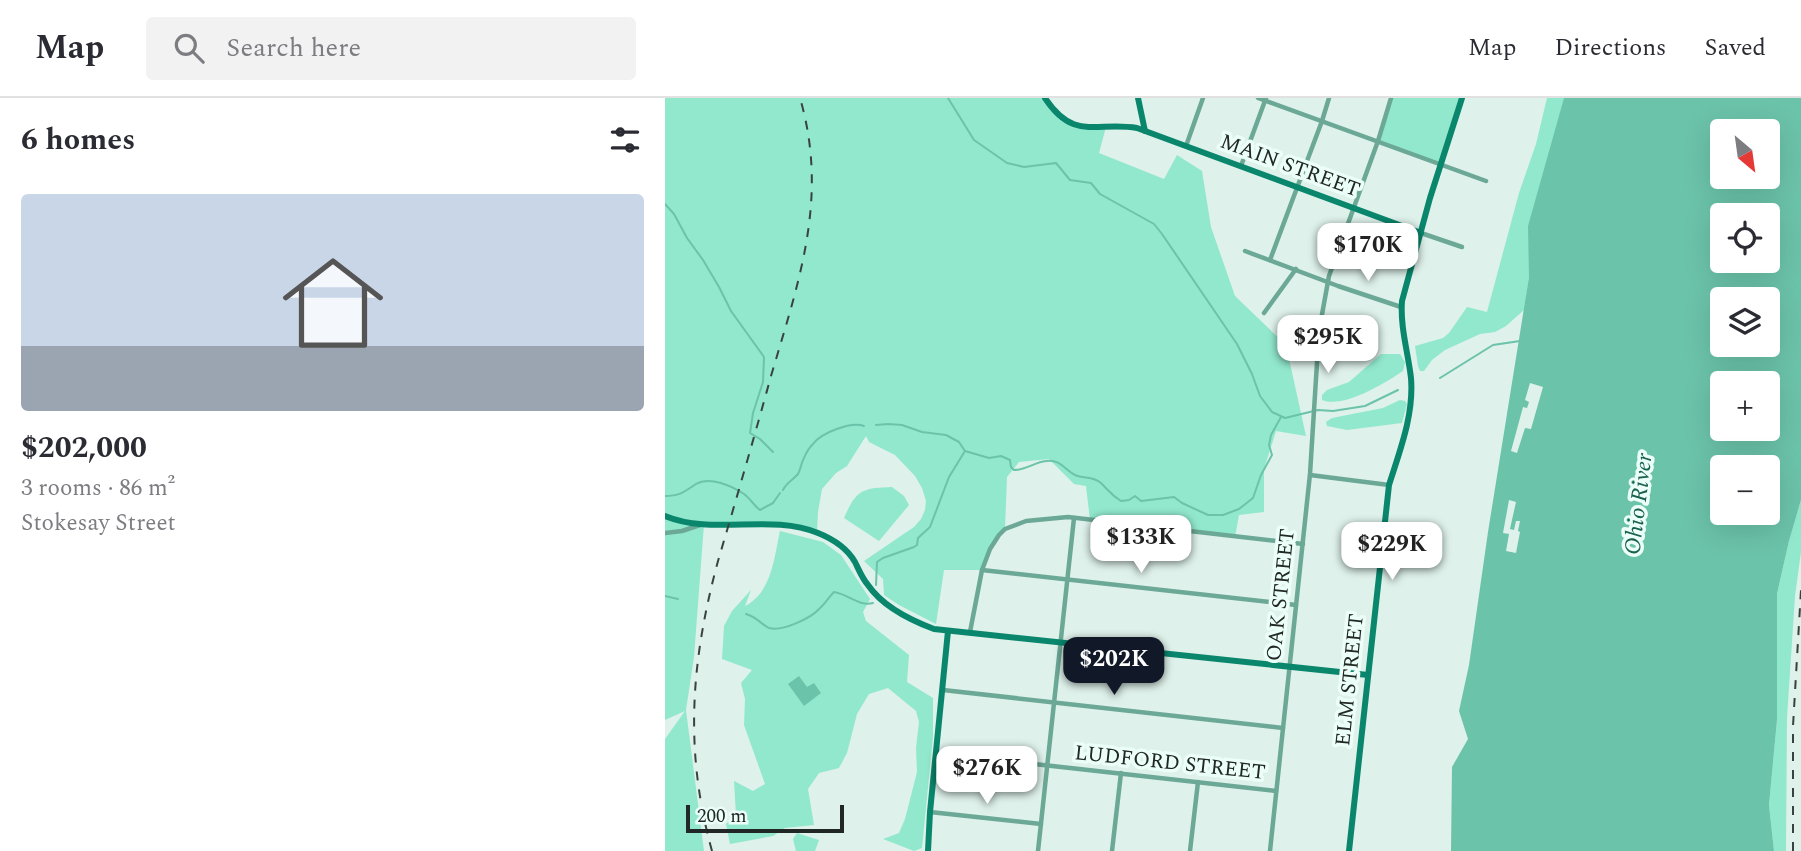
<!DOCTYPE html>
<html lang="en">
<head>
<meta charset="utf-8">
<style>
	:root { --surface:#fff; --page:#f2f2f3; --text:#2b2b33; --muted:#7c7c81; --line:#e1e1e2; --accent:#111827 }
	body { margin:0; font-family:Spectral,serif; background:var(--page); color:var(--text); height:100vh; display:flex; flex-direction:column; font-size:26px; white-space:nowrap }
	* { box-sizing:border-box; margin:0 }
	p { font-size:23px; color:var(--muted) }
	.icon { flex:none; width:38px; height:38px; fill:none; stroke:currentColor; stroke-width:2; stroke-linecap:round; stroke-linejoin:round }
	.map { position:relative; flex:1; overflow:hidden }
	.details { display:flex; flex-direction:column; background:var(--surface); width:665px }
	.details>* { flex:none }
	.needle { width:46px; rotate:151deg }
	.buttons { position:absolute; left:1045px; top:21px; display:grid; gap:14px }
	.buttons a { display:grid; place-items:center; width:70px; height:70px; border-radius:7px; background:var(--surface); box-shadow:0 7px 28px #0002; font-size:35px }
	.scale { position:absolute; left:21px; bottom:18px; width:158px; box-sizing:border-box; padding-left:7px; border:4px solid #202724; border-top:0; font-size:19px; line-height:24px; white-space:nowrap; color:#202724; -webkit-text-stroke:5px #ebfef7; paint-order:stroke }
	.price { position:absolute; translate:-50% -60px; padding:0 16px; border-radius:14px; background:#fff; color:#222; font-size:23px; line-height:46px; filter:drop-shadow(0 2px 4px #0008) }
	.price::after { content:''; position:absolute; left:50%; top:42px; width:21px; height:16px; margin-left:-10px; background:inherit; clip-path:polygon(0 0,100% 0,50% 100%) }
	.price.selected { background:var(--accent); color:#fff }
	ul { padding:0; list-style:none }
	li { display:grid; align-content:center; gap:14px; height:371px; padding:0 21px }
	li+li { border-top:2px solid var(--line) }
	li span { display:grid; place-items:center; height:217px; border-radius:7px; color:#555 }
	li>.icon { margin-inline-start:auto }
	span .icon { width:126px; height:126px; fill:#fffc; stroke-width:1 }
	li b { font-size:30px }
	h2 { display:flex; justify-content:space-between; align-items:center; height:84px; padding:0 21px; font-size:30px }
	header { display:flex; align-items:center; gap:42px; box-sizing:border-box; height:98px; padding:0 35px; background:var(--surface); border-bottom:2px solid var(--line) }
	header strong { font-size:33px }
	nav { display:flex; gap:38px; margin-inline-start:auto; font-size:24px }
	.search { width:490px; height:63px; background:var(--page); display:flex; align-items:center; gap:18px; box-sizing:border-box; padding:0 24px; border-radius:7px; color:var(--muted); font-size:26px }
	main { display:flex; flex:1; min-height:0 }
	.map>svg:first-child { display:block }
	.green { fill:#91e8cd }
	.water { fill:#6bc3a9; fill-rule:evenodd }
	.pier { fill:#def1ea }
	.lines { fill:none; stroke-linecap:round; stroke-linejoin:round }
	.stream { stroke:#6bc3a9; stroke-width:2 }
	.street { stroke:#6ba895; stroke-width:4.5 }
	.secondary { stroke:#09866c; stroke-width:6 }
	.rail { stroke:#39423e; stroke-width:2; stroke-dasharray:9 9; stroke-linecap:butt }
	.labels { text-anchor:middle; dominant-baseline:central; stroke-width:7; stroke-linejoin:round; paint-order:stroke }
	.street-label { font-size:21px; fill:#202724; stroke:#ebfef7 }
	.water-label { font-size:23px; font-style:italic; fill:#19604e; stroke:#ebfef7 }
</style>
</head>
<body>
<header>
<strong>Map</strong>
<div class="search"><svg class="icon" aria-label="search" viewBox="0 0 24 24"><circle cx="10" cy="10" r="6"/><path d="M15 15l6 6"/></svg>Search here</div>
<nav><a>Map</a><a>Directions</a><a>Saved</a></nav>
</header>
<main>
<section class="details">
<h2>6 homes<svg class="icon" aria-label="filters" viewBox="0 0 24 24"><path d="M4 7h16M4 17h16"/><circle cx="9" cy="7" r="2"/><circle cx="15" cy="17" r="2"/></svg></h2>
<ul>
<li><span style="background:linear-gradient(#c9d6e8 70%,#9aa5b1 0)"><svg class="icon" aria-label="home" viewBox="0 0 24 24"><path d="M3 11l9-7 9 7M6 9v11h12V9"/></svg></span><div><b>$202,000</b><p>3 rooms · 86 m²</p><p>Stokesay Street</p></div></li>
</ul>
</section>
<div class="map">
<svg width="1136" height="753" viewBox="0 0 1136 753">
	<rect width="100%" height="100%" fill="#def1ea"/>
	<g class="green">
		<path d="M0,0H380L397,20L417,29H441L434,55L499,81L512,57L537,73L546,129L570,198L621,247L641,338L611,333L599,371V414L574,417L570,439L425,422L421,388L409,386L384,361L354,364L342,379L340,431L334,437L317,472H279L271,526L234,507L219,497L218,481L199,463L249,429L256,421L260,412L261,403L257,390L250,378L230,357L204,344L201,338L182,368L171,375L157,391L153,414L152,434L121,428L39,426L29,559L21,612L39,753H0V641L20,613L0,622Z"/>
		<path d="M726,0H797L776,67L713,43Z"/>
		<path d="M882,0H913L864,179L859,212L841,228L830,234L815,236L780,252L767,262L759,273H755L753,268L750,248L778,240L784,235L802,209L822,214L854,95L871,46Z"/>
		<path d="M716,256H735L740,264L738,273C720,285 678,311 657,302V297L662,292L684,284Z"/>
		<path d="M735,302L740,303L742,306L737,325L682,332L662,328L661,324L667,320L718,310Z"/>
		<path d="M227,389L239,398L244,407L214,443L179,420C191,392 197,390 227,389Z"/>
		<path d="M1136,402V454L1130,498L1122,620L1121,753H1109L1104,707L1112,622V496L1124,443Z"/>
		<path d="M115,433L158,444L176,457L205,501L198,514L201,523L244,557L242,584L268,600V639L257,750L249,753L218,741L234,735L240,721L252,674L251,650L254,624L251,613L223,590L204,596L192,616L182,655L174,670L154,675L143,691L149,727L120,730L108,738L65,746L61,726L71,717L69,683L88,693L100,686L79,627L80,601L76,585L87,572L57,561L59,528L67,513L86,492L80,508C107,494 109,460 115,433Z"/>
		<path d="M132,735L154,742L150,753H131L128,741Z"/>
	</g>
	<g class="water">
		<path d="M899,0H1136V402L1124,443L1112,496V622L1104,707L1109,753H786L787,669L803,641L794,613L804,567L823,434L864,179L863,128ZM1057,33H1102V79H1057ZM1057,117H1102V163H1057ZM1057,201H1102V247H1057ZM1057,285H1102V331H1057ZM1057,369H1102V415H1057Z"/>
		<path d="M134,578L142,589L149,585L156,595L139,608L123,586Z"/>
	</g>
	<g class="pier">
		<path d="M865,285L878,289L866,331L860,330L852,355L846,353L858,309L862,310L864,304L860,302Z"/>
		<path d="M844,402L851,404L845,431L849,432L851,423H855L853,433L855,434L851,455L841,453L844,436L838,435Z"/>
	</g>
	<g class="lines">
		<g class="stream">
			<path d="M283,0L309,42L342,65L359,69L391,65L405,82L426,85L435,96L489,126L497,136L572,246L587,276L595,298L607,314L620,320L653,312L668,313L700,308L733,292"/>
			<path d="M0,106L9,116L22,140L38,162L54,189L66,213L99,259L98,284L88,315L85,335L95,341L108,354"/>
			<path d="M775,280L828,247L855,243"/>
			<path d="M211,327L223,326L237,327L257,334L281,337L294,344L300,353L324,360L336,358L345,362L346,369L349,372C361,372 370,364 381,363C395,361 399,371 410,377C419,381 428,378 436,385C444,393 446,397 456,403L464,402L470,398L476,403L509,399L517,405L543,417H558L574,411L588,400L596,377L607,357L604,347L606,337L616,319"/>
			<path d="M118,392C122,384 128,382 133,376C136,371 136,365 139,360C141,355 145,349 148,346C156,335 186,323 199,328"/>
			<path d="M0,398C15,398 19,394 31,386C45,378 67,388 79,396C86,401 89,408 95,412L108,405L115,395"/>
			<path d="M211,487L212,464L218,460L249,449L252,447L253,440L265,429L284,379L300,353"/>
			<path d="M0,498L13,501"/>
			<path d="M81,516C92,519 97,527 104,530C117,534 146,520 154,511C160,506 163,500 169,494C183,496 194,509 208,505"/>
		</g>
		<g class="street">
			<path d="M593,0L821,83"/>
			<path d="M521,48L538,0"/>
			<path d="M576,68L601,0"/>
			<path d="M756,135L797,149"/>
			<path d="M580,153L673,188L736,209"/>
			<path d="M605,162L657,23L664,0"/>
			<path d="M599,215L631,171"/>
			<path d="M645,377L724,387"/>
			<path d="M0,435L17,433L35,427"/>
			<path d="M317,472L631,507"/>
			<path d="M305,534L317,472L325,451L334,437L340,431L361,423L403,419L638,446"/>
			<path d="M278,592L618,630"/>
			<path d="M271,655L611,693"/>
			<path d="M265,714L376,726"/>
			<path d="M373,753L409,420"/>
			<path d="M447,753L456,675"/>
			<path d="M525,753L533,684"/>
			<path d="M605,753L645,376L654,233L664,178L713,43L726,0"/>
		</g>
		<g class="secondary">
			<path d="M380,0C409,44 432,23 472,30L756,135"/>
			<path d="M473,0L480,33"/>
			<path d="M0,418C48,438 105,415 153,435C168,441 182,450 190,464C194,472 197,480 203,487C218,509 245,522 269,531L703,577"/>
			<path d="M263,753L265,714L283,533"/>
			<path d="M684,753L724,387C735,352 749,317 746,280C743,254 735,229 737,203L765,100L797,0"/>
		</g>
		<g class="rail">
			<path d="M47,753C19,652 26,563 53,463C71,402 89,340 106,278C134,183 164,100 135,0"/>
			<path d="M1128,753V628L1136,492"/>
		</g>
	</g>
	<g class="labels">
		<g class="street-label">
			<text transform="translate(625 68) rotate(20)">MAIN STREET</text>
			<text transform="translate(616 497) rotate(-84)">OAK STREET</text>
			<text transform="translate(685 582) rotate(-84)">ELM STREET</text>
			<text transform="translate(505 665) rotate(6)">LUDFORD STREET</text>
		</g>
		<g class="water-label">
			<text transform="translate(974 406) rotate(-83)">Ohio River</text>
		</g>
	</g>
</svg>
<div class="buttons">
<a><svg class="needle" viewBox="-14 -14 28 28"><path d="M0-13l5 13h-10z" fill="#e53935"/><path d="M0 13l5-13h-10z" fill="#7c7c81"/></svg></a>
<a><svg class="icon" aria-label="locate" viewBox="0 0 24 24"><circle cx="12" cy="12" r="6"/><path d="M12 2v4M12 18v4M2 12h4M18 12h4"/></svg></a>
<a><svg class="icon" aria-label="layers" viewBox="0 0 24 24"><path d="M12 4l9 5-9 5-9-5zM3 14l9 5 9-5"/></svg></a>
<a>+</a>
<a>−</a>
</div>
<div class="scale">200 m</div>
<b class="price" style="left:703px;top:185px">$170K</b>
<b class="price" style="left:663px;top:277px">$295K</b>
<b class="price" style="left:476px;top:477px">$133K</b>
<b class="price" style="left:727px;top:484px">$229K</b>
<b class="price selected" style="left:449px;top:599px">$202K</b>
<b class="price" style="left:322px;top:708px">$276K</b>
</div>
</main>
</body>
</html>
